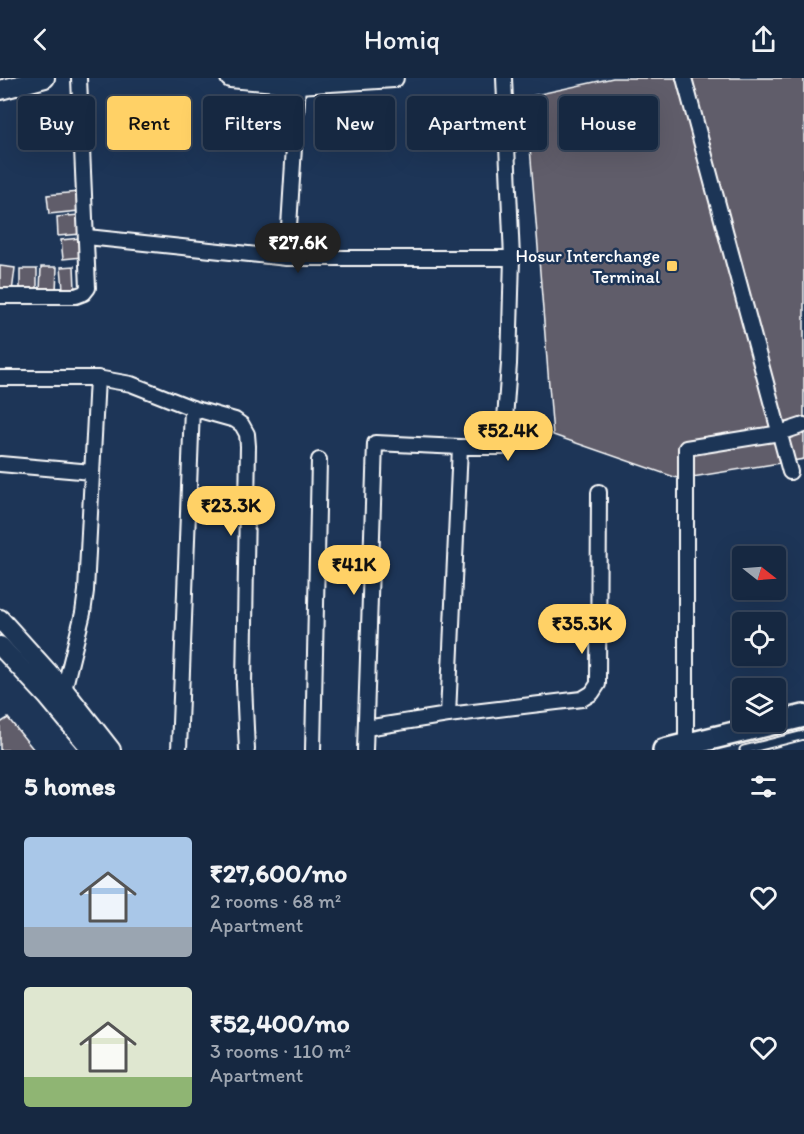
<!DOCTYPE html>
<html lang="en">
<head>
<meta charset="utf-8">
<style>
	:root { --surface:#162841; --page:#1f3048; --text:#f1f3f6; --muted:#9ea6b1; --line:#35445a; --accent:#ffd166 }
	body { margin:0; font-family:Itim,sans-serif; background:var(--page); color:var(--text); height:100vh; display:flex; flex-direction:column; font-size:22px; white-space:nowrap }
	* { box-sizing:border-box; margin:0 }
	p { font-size:20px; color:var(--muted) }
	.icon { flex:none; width:33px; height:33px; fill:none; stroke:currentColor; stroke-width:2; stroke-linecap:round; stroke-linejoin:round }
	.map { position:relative; height:672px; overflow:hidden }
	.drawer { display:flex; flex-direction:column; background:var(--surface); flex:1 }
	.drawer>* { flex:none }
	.banner { position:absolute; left:18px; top:18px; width:768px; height:54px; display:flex; gap:12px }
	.needle { width:39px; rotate:107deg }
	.buttons { position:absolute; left:732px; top:468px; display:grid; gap:12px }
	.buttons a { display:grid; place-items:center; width:54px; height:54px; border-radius:6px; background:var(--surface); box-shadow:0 6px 24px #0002,0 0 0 2px var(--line); font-size:30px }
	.price { position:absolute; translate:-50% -51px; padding:0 14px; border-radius:21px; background:var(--accent); color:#111; font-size:20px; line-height:39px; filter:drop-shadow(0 2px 3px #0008) }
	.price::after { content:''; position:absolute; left:50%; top:36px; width:18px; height:14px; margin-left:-9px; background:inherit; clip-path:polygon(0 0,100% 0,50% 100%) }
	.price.current { background:#222; color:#fff }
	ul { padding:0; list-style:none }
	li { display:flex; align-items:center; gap:18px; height:150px; padding:0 24px }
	li span { display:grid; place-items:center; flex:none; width:168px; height:120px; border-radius:6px; color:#555 }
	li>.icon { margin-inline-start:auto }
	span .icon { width:72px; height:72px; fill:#fffc; stroke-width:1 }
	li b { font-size:26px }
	h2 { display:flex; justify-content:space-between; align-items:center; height:72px; padding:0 24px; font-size:26px }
	.chip { padding:0 21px; border-radius:6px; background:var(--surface); box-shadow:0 6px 24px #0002,0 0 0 2px var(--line); font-size:21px; line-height:54px }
	.chip.current { background:var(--accent); color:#111 }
	header { display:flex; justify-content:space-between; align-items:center; height:78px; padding:0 24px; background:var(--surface); font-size:27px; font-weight:600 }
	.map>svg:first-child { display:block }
	.building { fill:#605d6b; stroke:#fff; stroke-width:1.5 }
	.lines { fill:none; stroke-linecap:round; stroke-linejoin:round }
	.lane-casing { stroke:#fff; stroke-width:11 }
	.street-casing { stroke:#fff; stroke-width:18 }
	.secondary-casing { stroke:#fff; stroke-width:22 }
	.primary-casing { stroke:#fff; stroke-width:26 }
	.lane { stroke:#1d3557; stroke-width:7 }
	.street { stroke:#1d3557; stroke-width:14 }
	.secondary { stroke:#1d3557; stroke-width:18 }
	.primary { stroke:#1d3557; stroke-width:21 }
	.poi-dot { fill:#ffd166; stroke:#1d3557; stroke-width:2 }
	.labels { text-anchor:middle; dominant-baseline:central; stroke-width:5; stroke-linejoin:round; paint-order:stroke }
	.poi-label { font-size:18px; fill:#fff; stroke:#1d3557; text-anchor:end }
</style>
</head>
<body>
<header><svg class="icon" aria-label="back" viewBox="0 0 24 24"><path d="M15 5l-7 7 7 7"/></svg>Homiq<svg class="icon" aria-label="share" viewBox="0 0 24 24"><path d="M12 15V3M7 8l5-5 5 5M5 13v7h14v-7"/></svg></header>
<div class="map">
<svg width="804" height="672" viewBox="0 0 804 672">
	<rect width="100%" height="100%" fill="#1d3557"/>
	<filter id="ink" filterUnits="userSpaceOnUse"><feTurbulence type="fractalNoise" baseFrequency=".0167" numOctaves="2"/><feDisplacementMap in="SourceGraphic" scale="12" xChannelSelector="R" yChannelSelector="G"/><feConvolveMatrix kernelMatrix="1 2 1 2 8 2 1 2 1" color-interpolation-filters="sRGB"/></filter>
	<g filter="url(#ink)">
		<g class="building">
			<path d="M613,0H804V381L680,401L553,357L526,19Z"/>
			<path d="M78,114L79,133L49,136L47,117Z"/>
			<path d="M79,137L81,156L58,158L57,139Z"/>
			<path d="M80,160L82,179L63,181L61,162Z"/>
			<path d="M0,188L15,190L12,214L0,213Z"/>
			<path d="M74,188L75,211H63L61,189Z"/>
			<path d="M41,189H57L56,213H40Z"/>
			<rect x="20" y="191" width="17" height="20"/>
			<path d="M8,640L34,672H0V645Z"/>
		</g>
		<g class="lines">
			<g class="lane-casing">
				<path id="lane" d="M744,672L804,657"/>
			</g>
			<g class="street-casing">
				<g id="street">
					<path d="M684,0L790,394"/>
					<path d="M87,159L287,180H512"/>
					<path d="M287,180L298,6"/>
					<path d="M0,218H76L84,215L88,210L79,0"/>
					<path d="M0,300H97L131,306L192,330L235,342L242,347L247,356L248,368L244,606L247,672"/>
					<path d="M0,386L92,394"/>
					<path d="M64,612L83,535L86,513L97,300"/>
					<path d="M448,637L582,621L592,615L598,606L599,414"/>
					<path d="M366,650L448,637L460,369H503L509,286L512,180L504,0"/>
					<path d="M686,667V370L780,355L804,347"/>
					<path d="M179,672L192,330"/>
					<path d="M313,672L319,382"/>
					<path d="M365,672L375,365L460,369"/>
				</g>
			</g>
			<g class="secondary-casing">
				<g id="secondary">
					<path d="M230,0L298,6L394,0"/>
					<path d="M0,12L45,0"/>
					<path d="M0,541L64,612L111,672"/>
					<path d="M0,568L47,618L92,672"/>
				</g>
			</g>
			<g class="primary-casing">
				<path id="primary" d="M664,672L804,638"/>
			</g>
			<use href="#lane" class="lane"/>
			<use href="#street" class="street"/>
			<use href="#secondary" class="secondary"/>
			<use href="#primary" class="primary"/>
		</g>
	</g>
	<rect class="poi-dot" x="666" y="182" width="12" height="12" rx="3"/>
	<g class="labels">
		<g class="poi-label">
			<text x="660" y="178">Hosur Interchange<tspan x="660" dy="21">Terminal</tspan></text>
		</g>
	</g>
</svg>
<div class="buttons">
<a><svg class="needle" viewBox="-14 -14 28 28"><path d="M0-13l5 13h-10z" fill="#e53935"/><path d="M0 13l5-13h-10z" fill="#9ea6b1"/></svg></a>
<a><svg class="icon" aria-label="locate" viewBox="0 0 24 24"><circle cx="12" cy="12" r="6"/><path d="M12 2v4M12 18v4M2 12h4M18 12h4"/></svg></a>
<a><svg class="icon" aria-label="layers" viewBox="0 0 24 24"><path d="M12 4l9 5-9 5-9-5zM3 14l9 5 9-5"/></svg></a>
</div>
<b class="price current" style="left:298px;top:196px">₹27.6K</b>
<b class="price" style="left:508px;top:384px">₹52.4K</b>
<b class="price" style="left:231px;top:459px">₹23.3K</b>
<b class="price" style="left:354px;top:518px">₹41K</b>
<b class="price" style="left:582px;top:577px">₹35.3K</b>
<div class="banner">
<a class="chip">Buy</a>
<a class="chip current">Rent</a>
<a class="chip">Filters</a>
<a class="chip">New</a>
<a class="chip">Apartment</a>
<a class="chip">House</a>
</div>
</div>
<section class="drawer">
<h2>5 homes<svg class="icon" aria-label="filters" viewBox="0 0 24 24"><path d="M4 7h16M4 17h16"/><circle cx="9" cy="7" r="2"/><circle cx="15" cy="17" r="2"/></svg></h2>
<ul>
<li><span style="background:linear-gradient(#a9c7e8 75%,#9aa5b1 0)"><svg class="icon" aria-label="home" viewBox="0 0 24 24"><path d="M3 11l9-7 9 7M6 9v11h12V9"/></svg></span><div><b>₹27,600/mo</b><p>2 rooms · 68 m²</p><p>Apartment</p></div><svg class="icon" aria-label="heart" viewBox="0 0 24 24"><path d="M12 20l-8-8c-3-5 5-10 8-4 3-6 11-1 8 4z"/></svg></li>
<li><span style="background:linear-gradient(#dfe7d0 75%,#8fb573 0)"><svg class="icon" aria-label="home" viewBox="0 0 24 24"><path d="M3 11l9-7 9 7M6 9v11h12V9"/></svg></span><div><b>₹52,400/mo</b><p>3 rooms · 110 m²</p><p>Apartment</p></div><svg class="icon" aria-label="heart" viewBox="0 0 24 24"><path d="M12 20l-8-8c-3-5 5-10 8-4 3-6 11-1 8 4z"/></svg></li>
</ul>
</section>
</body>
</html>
